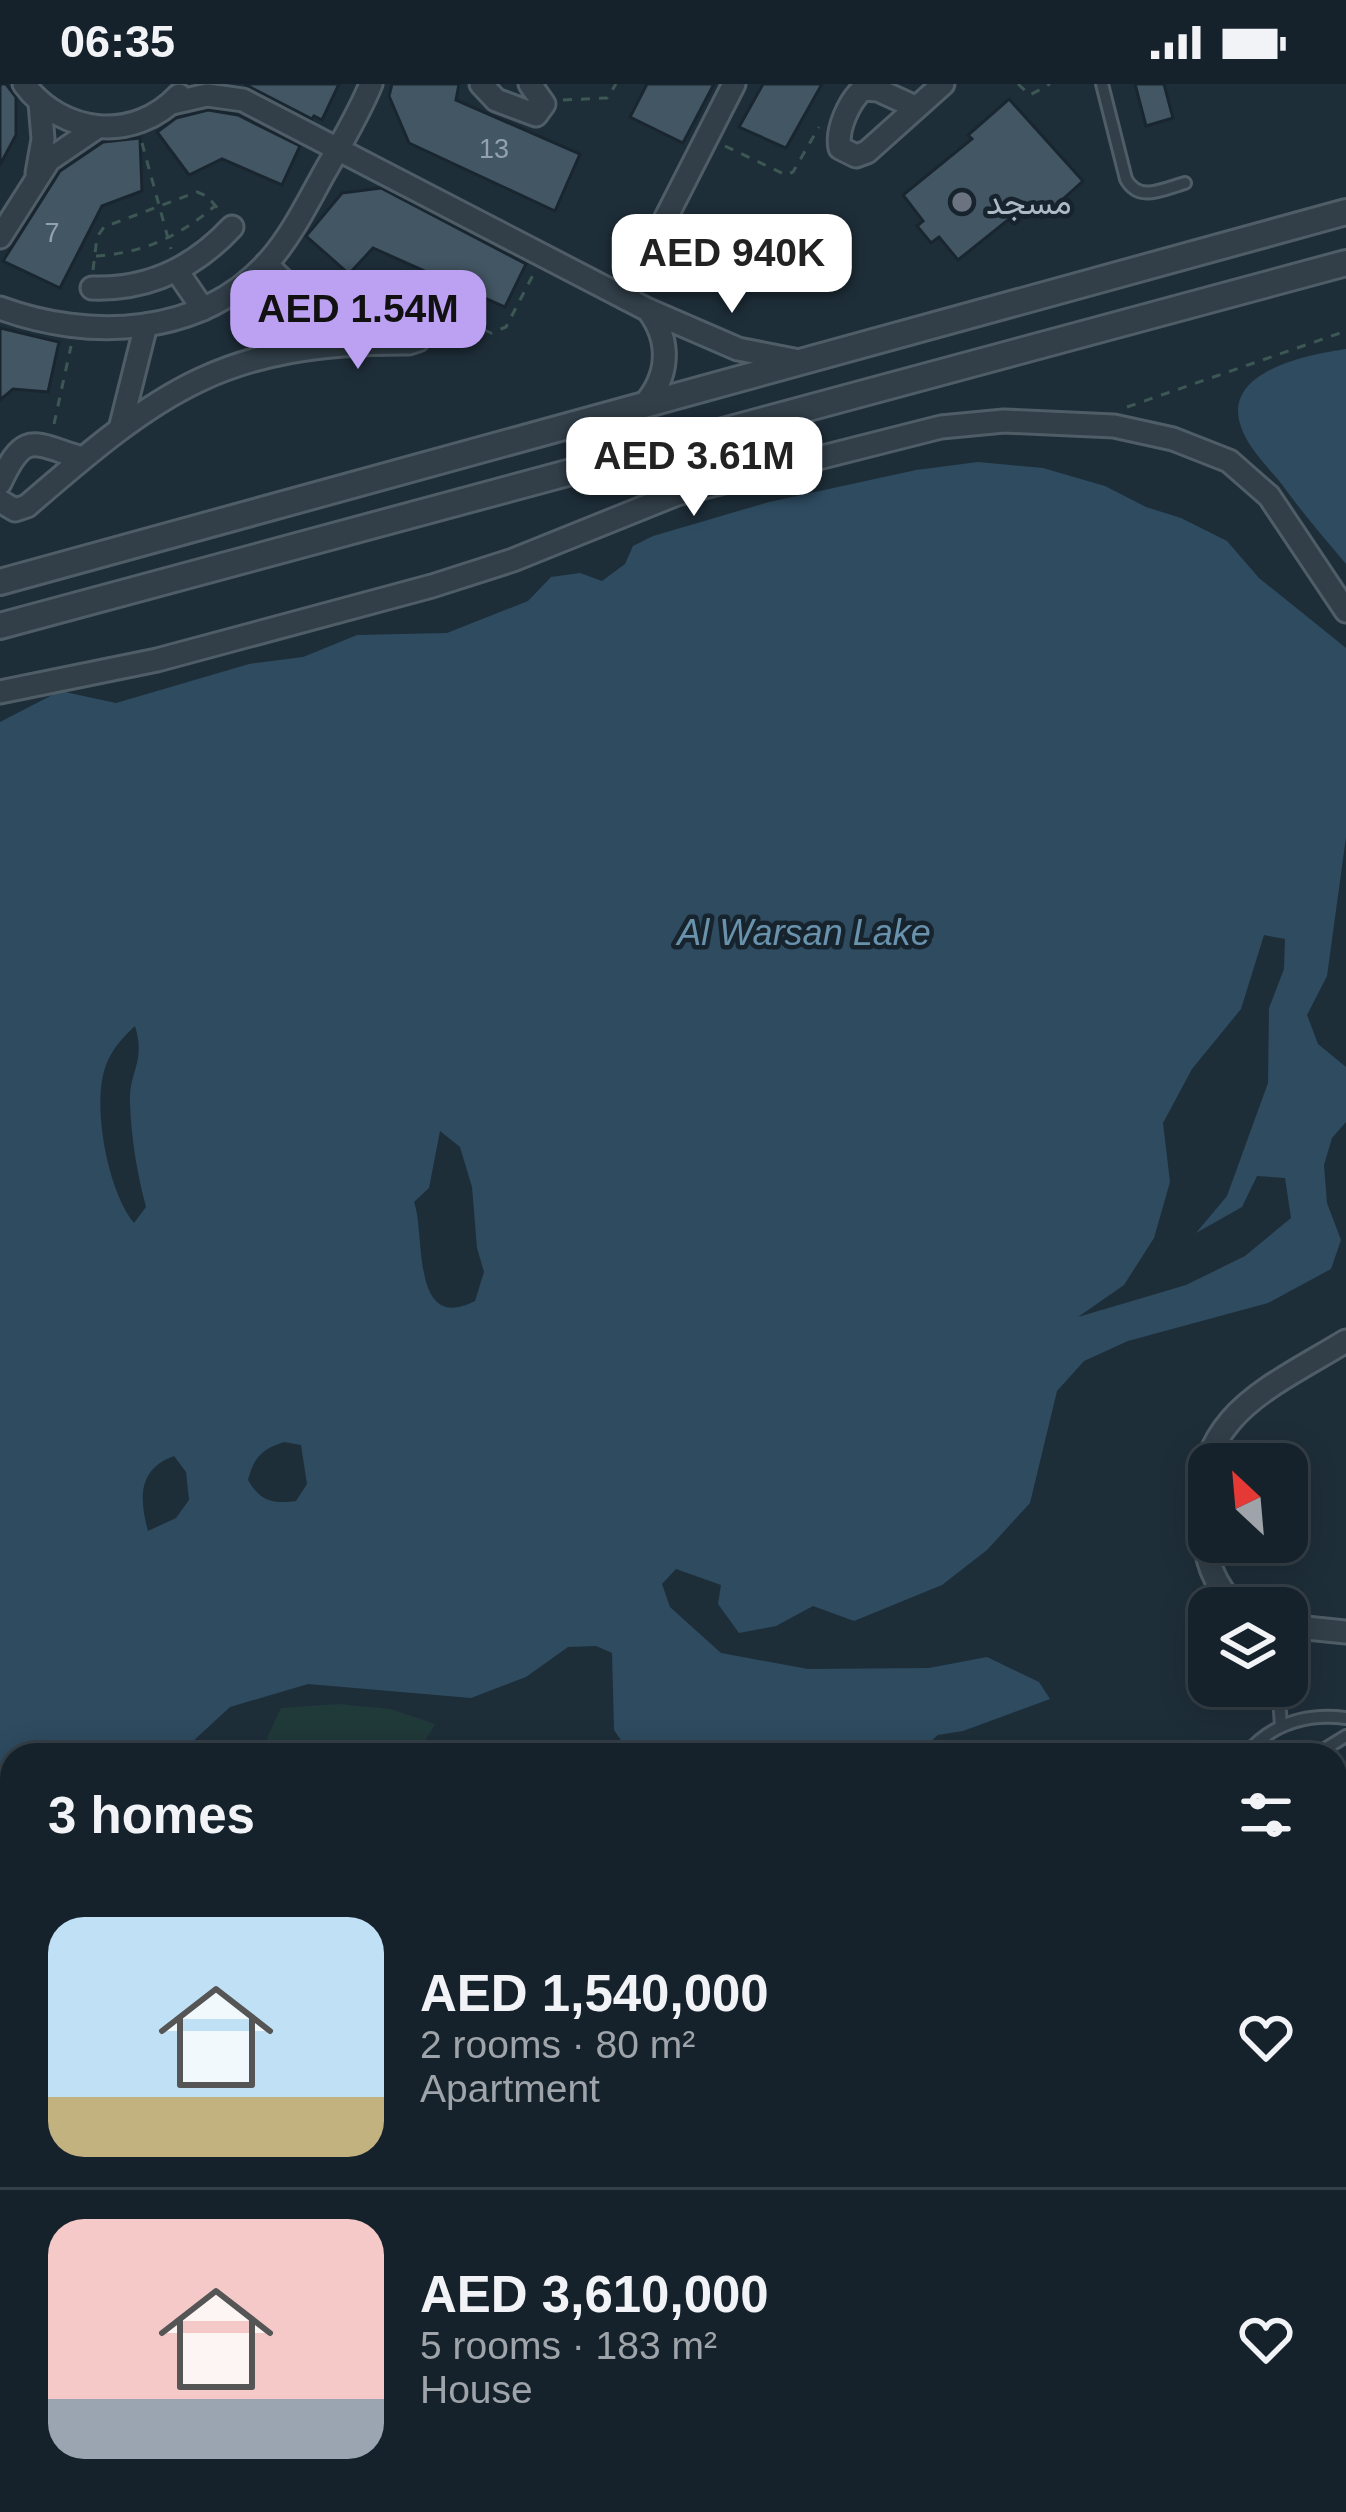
<!DOCTYPE html>
<html lang="en">
<head>
<meta charset="utf-8">
<style>
	:root { --surface:#16222b; --page:#1f2a33; --text:#f1f3f6; --muted:#9ea4a9; --line:#353f47; --accent:#bca0f2 }
	body { margin:0; font-family:Helvetica,Vazirmatn,sans-serif; background:var(--page); color:var(--text); height:100vh; display:flex; flex-direction:column; font-size:45px; white-space:nowrap }
	* { box-sizing:border-box; margin:0 }
	p { font-size:39px; color:var(--muted) }
	.icon { flex:none; width:66px; height:66px; fill:none; stroke:currentColor; stroke-width:2; stroke-linecap:round; stroke-linejoin:round }
	.map { position:relative; flex:1; overflow:hidden }
	.sheet { position:absolute; left:0px; top:1659px; width:1347px; height:771px; display:flex; flex-direction:column; background:var(--surface); border-radius:36px 36px 0 0; box-shadow:0 6px 30px #0003,0 0 0 3px var(--line) }
	.sheet>* { flex:none }
	.needle { width:78px; rotate:334deg }
	.controls { position:absolute; left:1188px; top:1359px; display:grid; gap:24px }
	.controls a { display:grid; place-items:center; width:120px; height:120px; border-radius:24px; background:var(--surface); box-shadow:0 6px 30px #0003,0 0 0 3px var(--line); font-size:60px }
	.price { position:absolute; translate:-50% -102px; padding:0 27px; border-radius:24px; background:#fff; color:#222; font-size:39px; line-height:78px; filter:drop-shadow(0 3px 6px #0008) }
	.price::after { content:''; position:absolute; left:50%; top:72px; width:36px; height:27px; margin-left:-18px; background:inherit; clip-path:polygon(0 0,100% 0,50% 100%) }
	.price.selected { background:var(--accent); color:#111 }
	ul { padding:0; list-style:none }
	li { display:flex; align-items:center; gap:36px; height:300px; padding:0 48px }
	li+li { border-top:3px solid var(--line) }
	li span { display:grid; place-items:center; flex:none; width:336px; height:240px; border-radius:36px; color:#555 }
	li>.icon { margin-inline-start:auto }
	span .icon { width:144px; height:144px; fill:#fffc; stroke-width:1 }
	li b { font-size:51px }
	h2 { display:flex; justify-content:space-between; align-items:center; height:144px; padding:0 48px; font-size:51px }
	.status { display:flex; justify-content:space-between; align-items:center; height:84px; padding:0 60px; background:var(--surface); direction:ltr }
	.status svg { height:33px; fill:currentColor }
	.map>svg:first-child { display:block }
	.green { fill:#203a39 }
	.water { fill:#2e4b60; fill-rule:evenodd }
	.building { fill:#435663; stroke:#192630; stroke-width:3 }
	.lines { fill:none; stroke-linecap:round; stroke-linejoin:round }
	.service-casing { stroke:#4f5d67; stroke-width:16 }
	.minor-casing { stroke:#4f5d67; stroke-width:27 }
	.tertiary-casing { stroke:#4f5d67; stroke-width:30 }
	.path { stroke:#3d5755; stroke-width:3; stroke-dasharray:9 9; stroke-linecap:butt }
	.service { stroke:#323f49; stroke-width:10 }
	.minor { stroke:#323f49; stroke-width:21 }
	.tertiary { stroke:#323f49; stroke-width:24 }
	.worship-dot { fill:#6b7280; stroke:#17242e; stroke-width:4.5 }
	.labels { text-anchor:middle; dominant-baseline:central; stroke-width:9; stroke-linejoin:round; paint-order:stroke }
	.number-label { font-size:27px; fill:#92a1ad }
	.poi-label { font-size:33px; fill:#acbac6; stroke:#17242e; text-anchor:start }
	.water-label { font-size:36px; font-style:italic; fill:#6992ad; stroke:#17242e }
</style>
</head>
<body>
<div class="status"><b>06:35</b><svg viewBox="0 0 49 12"><path d="M0 12V9h3v3zM5 12V6h3v6zM10 12V3h3v9zM15 12V0h3v12zM26 1h20v11H26zM47 4h2v5h-2z"/></svg></div>
<div class="map">
<svg width="1346" height="2428" viewBox="0 0 1346 2428">
	<rect width="100%" height="100%" fill="#1e2e39"/>
	<path class="green" d="M339,1620L390,1625L435,1640L417,1671H272L267,1654L281,1624Z"/>
	<g class="water">
		<path d="M1346,265V480C1325,455 1305,432 1286,406C1270,384 1245,363 1239,336C1228,285 1312,270 1346,265Z"/>
		<path d="M978,378L1043,384L1105,402L1146,423L1181,434L1227,457L1259,494L1346,564V753L1327,892L1307,931L1318,960L1346,983V1038L1332,1054L1324,1081L1327,1119L1341,1156L1331,1185L1268,1219L1128,1257L1084,1277L1057,1307L1030,1419L987,1466L942,1501L854,1537L813,1522L776,1542L739,1549L718,1520L721,1501L676,1485L662,1500L670,1523L721,1569L808,1585L929,1584L987,1573L1039,1598L1050,1615L963,1647L938,1651L915,1671H631L614,1646L612,1569L596,1562L568,1563L526,1593L471,1614L308,1600L230,1623L178,1671H12V2105L0,2116V638L60,607L116,619L249,580L303,573L357,551L447,549L528,517L551,493L580,489L602,497L625,480L633,462L653,452L769,418L916,386ZM1264,851L1285,855L1284,885L1269,924L1268,999L1227,1112L1196,1149L1242,1123L1257,1092L1285,1094L1291,1134L1245,1172L1186,1201L1078,1233L1124,1201L1154,1154L1170,1098L1163,1039L1192,985L1241,925ZM135,942C146,978 129,987 130,1018C131,1053 137,1089 146,1123L134,1139C108,1108 91,1020 106,981C112,965 123,953 135,942ZM440,1047L460,1063L472,1103L477,1164L484,1188L475,1217C410,1250 426,1151 414,1118L429,1104ZM284,1358L301,1361L307,1400L296,1417C273,1420 260,1417 248,1396C254,1373 262,1365 284,1358ZM174,1372L186,1388L189,1416L176,1434L148,1447C139,1414 138,1385 174,1372Z"/>
		<path d="M12,2361V2418H230L244,2428H0V2362Z"/>
	</g>
	<g class="building">
		<path d="M0,0H6L16,13V51L0,81Z"/>
		<path d="M244,0H339L322,36L314,32L312,35Z"/>
		<path d="M392,0H459L456,16L580,70L555,127L409,59L389,12Z"/>
		<path d="M647,0H714L683,59L630,33Z"/>
		<path d="M763,0H822L786,64L739,43Z"/>
		<path d="M1135,0H1164L1173,34L1146,42Z"/>
		<path d="M1009,15L1083,97L1042,134L1029,119L958,176L939,153L931,159L917,142L923,137L903,111L972,55L968,51Z"/>
		<path d="M208,26L238,31L300,62L282,101L222,75L189,91L157,48L176,34Z"/>
		<path d="M140,54L142,107L102,122L60,204L3,177L60,87L103,58Z"/>
		<path d="M381,104L526,180L505,223L373,164L349,190L306,152L342,109Z"/>
		<path d="M0,244L59,258L48,308L13,305L0,316Z"/>
	</g>
	<g class="lines">
		<g class="service-casing">
			<g id="service">
				<path d="M1102,0L1126,95C1139,119 1163,105 1185,99"/>
				<path d="M1278,1602L1281,1641"/>
				<path d="M1245,1671C1272,1639 1306,1629 1346,1634"/>
				<path d="M1315,1671L1346,1652"/>
			</g>
		</g>
		<g class="minor-casing">
			<g id="minor">
				<path d="M24,0C62,51 134,59 179,11"/>
				<path d="M481,0L496,16L536,31L544,20L530,0"/>
				<path d="M172,19L207,11L243,16L648,226L738,265L799,277"/>
				<path d="M915,23L878,6L863,5C849,17 836,46 840,64L856,72L867,68L943,0"/>
				<path d="M37,89L43,55L40,19"/>
				<path d="M0,153L49,76L96,44"/>
				<path d="M266,180L339,251"/>
				<path d="M177,187L203,225"/>
				<path d="M92,204C148,206 194,184 232,143"/>
				<path d="M625,214L734,0"/>
				<path d="M0,224C89,257 201,253 269,177C291,152 307,120 323,91C340,61 358,32 371,0"/>
				<path d="M643,322C669,293 672,258 648,226"/>
				<path d="M121,341L146,241"/>
				<path d="M0,399C25,346 32,359 82,374"/>
				<path d="M0,417L15,426L27,422C162,305 224,258 409,259L418,256L422,242C392,206 363,221 331,244"/>
				<path d="M0,608L157,576L432,502L513,476L677,410L941,343L1004,337L1114,342L1173,355L1229,377L1269,412L1346,527"/>
				<path d="M1238,1524C1212,1500 1206,1475 1202,1441C1191,1333 1267,1305 1346,1257"/>
				<path d="M1287,1542L1346,1548"/>
				<path d="M1335,2159L1346,2148"/>
				<path d="M309,2418L326,2428"/>
				<path d="M566,2428L585,2418"/>
				<path d="M607,2428L614,2418"/>
				<path d="M846,2428L856,2418"/>
			</g>
		</g>
		<g class="tertiary-casing">
			<g id="tertiary">
				<path d="M0,498L1346,128"/>
				<path d="M0,542L1346,179"/>
			</g>
		</g>
		<g class="path">
			<path d="M1018,0L1030,11L1050,0"/>
			<path d="M563,16L607,14L616,0"/>
			<path d="M142,59L171,165"/>
			<path d="M725,62L786,91L793,88L819,43"/>
			<path d="M96,172C144,169 180,152 216,121"/>
			<path d="M93,186L97,153L104,143L197,108L207,112L220,127"/>
			<path d="M435,223L491,249L506,243L534,189"/>
			<path d="M1127,323L1346,247"/>
			<path d="M54,340L71,262"/>
		</g>
		<use href="#service" class="service"/>
		<use href="#minor" class="minor"/>
		<use href="#tertiary" class="tertiary"/>
	</g>
	<circle class="worship-dot" cx="962" cy="118" r="12"/>
	<g class="labels">
		<g class="number-label">
			<text x="494" y="65">13</text>
			<text x="52" y="149">7</text>
		</g>
		<g class="poi-label">
			<text x="986" y="118">مسجد</text>
		</g>
		<g class="water-label">
			<text x="804" y="848">Al Warsan Lake</text>
		</g>
	</g>
</svg>
<div class="controls">
<a><svg class="needle" viewBox="-14 -14 28 28"><path d="M0-13l5 13h-10z" fill="#e53935"/><path d="M0 13l5-13h-10z" fill="#9ea4a9"/></svg></a>
<a><svg class="icon" aria-label="layers" viewBox="0 0 24 24"><path d="M12 4l9 5-9 5-9-5zM3 14l9 5 9-5"/></svg></a>
</div>
<b class="price" style="left:732px;top:232px">AED 940K</b>
<b class="price selected" style="left:358px;top:288px">AED 1.54M</b>
<b class="price" style="left:694px;top:435px">AED 3.61M</b>
<section class="sheet">
<h2>3 homes<svg class="icon" aria-label="filters" viewBox="0 0 24 24"><path d="M4 7h16M4 17h16"/><circle cx="9" cy="7" r="2"/><circle cx="15" cy="17" r="2"/></svg></h2>
<ul>
<li><span style="background:linear-gradient(#bfe0f5 75%,#c2b280 0)"><svg class="icon" aria-label="home" viewBox="0 0 24 24"><path d="M3 11l9-7 9 7M6 9v11h12V9"/></svg></span><div><b>AED 1,540,000</b><p>2 rooms · 80 m²</p><p>Apartment</p></div><svg class="icon" aria-label="heart" viewBox="0 0 24 24"><path d="M12 20l-8-8c-3-5 5-10 8-4 3-6 11-1 8 4z"/></svg></li>
<li><span style="background:linear-gradient(#f6c9c9 75%,#9aa5b1 0)"><svg class="icon" aria-label="home" viewBox="0 0 24 24"><path d="M3 11l9-7 9 7M6 9v11h12V9"/></svg></span><div><b>AED 3,610,000</b><p>5 rooms · 183 m²</p><p>House</p></div><svg class="icon" aria-label="heart" viewBox="0 0 24 24"><path d="M12 20l-8-8c-3-5 5-10 8-4 3-6 11-1 8 4z"/></svg></li>
</ul>
</section>
</div>
</body>
</html>
